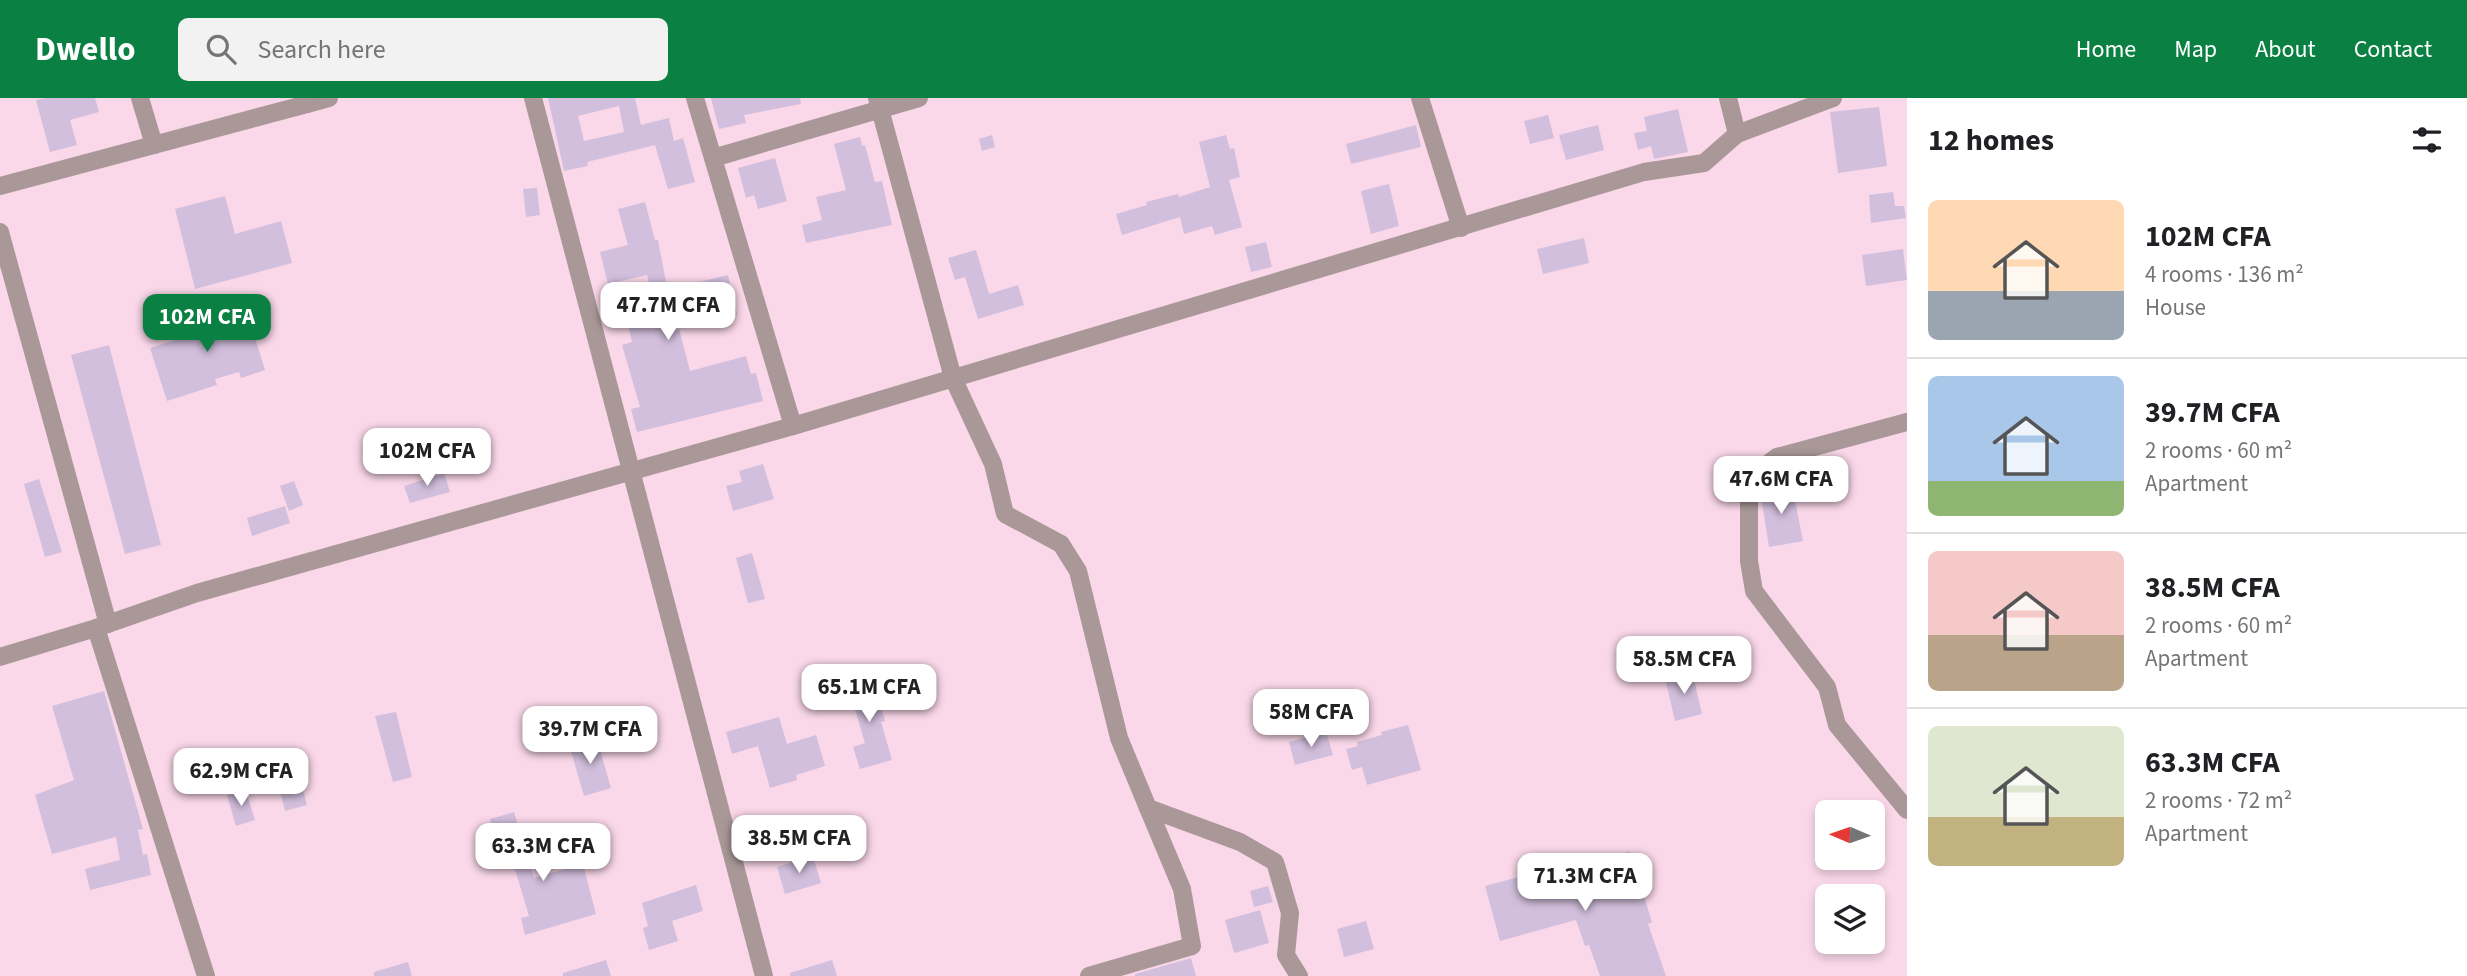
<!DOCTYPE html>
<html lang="en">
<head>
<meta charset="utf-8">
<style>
	:root { --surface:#fff; --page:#f2f2f2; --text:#202124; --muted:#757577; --line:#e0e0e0; --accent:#0b8043 }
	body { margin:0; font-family:"Source Sans 3",sans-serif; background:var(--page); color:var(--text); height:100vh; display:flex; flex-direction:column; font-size:26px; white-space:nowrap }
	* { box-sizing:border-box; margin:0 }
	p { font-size:23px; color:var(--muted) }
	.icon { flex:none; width:38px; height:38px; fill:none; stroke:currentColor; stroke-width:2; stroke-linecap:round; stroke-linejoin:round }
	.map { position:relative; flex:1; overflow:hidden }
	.details { display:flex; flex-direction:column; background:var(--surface); width:560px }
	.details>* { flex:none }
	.needle { width:46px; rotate:272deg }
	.buttons { position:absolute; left:1815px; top:702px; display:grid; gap:14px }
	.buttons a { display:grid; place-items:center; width:70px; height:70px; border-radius:10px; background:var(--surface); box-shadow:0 4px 10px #0003; font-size:35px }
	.price { position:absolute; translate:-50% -60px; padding:0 16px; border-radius:14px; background:#fff; color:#222; font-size:23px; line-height:46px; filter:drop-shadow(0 2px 4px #0008) }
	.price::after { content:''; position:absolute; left:50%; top:42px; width:21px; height:16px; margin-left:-10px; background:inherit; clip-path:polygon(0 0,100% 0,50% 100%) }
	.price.selected { background:var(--accent); color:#fff }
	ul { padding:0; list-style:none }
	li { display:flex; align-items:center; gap:21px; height:175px; padding:0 21px }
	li+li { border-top:2px solid var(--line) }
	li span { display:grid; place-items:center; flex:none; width:196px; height:140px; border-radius:10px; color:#555 }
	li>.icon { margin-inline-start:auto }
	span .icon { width:84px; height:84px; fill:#fffc; stroke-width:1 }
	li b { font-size:30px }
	h2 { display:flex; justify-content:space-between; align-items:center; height:84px; padding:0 21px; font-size:30px }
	header { display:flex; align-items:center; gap:42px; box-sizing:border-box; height:98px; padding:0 35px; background:var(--accent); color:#fff }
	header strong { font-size:33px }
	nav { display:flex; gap:38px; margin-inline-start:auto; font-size:24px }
	.search { width:490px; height:63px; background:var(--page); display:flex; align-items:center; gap:18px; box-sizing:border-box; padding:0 24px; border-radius:10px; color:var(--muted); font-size:26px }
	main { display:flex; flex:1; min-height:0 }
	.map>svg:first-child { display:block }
	.building { fill:#d2bfdd; fill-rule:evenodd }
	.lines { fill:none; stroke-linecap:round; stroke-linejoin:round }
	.minor { stroke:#aa9898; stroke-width:18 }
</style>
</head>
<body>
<header>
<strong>Dwello</strong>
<div class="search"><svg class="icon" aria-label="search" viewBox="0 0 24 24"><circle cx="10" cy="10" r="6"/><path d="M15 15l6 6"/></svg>Search here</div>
<nav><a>Home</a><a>Map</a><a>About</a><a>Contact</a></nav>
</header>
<main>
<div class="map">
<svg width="1907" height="878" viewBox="0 0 1907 878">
	<rect width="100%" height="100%" fill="#fad8e9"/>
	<g class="building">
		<path d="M45,0H95L99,14L70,22L77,47L50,54L36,2Z"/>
		<path d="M548,0H635L641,27L669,20L674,43L683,40L695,84L668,91L655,47L587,64L588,68L564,73ZM619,8L624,34L584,43L578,18Z"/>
		<path d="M711,0H800L801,6L744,17L746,25L719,31Z"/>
		<path d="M1879,9L1887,68L1838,75L1830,14Z"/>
		<path d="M1678,11L1688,54L1654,61L1651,48L1638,52L1634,35L1647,33L1644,19Z"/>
		<path d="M1548,17L1554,40L1530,46L1524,23Z"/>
		<path d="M1416,27L1421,49L1351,66L1346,46Z"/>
		<path d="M1598,27L1604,52L1566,62L1559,37Z"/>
		<path d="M992,37L995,49L982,53L979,41Z"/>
		<path d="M1226,37L1230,51L1234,50L1240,79L1229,82L1242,129L1215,137L1212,128L1184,136L1180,119L1122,137L1116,116L1147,107L1146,104L1178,96L1179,99L1210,89L1199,44Z"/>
		<path d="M860,39L862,48L865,47L875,84L882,83L892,127L806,145L802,127L822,122L816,99L846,92L834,46Z"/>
		<path d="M775,60L787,103L758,111L754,97L746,100L738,70Z"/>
		<path d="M1389,86L1399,128L1371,136L1361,93Z"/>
		<path d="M537,90L540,117L526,119L523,91Z"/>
		<path d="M1893,94L1895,108H1904L1906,120L1871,125L1869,97Z"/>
		<path d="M225,98L235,136L281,123L292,165L195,191L175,111Z"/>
		<path d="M645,104L655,142H658L675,232L679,231L690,273L746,258L751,276L756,275L763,303L637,334L631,311L640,309L622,247L632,244L625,213L654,206L647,177L608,186L600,154L628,147L618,111Z"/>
		<path d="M1584,140L1589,165L1543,176L1537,151Z"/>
		<path d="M1266,144L1272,169L1251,174L1245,149Z"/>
		<path d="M1903,151L1907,182L1866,188L1862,157Z"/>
		<path d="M976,152L989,196L1018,187L1024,207L978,221L965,179L955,182L948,160Z"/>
		<path d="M728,177L737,217L698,226L693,204L699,202L695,185Z"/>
		<path d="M225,210L229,226L249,220L265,272L241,280L239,274L215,281L217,287L167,303L150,250L191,237L187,218Z"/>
		<path d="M109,247L161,447L125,456L71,257Z"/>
		<path d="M763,366L774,401L733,413L726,388L742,384L739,373Z"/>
		<path d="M444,375L450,394L410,405L404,388Z"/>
		<path d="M39,381L62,454L45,459L24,386Z"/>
		<path d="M294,383L303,407L289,413L280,388Z"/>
		<path d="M1792,387L1803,443L1769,449L1760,392Z"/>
		<path d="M285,408L290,425L252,438L247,420Z"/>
		<path d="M752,455L765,501L748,505L736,460Z"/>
		<path d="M1692,573L1702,616L1675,623L1665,580Z"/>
		<path d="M872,578L885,623L881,624L892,662L860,671L853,649L865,645L847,585Z"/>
		<path d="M104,593L143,731L138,732L143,757L147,756L151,777L90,792L85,771L120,762L116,739L52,756L35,697L74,682L52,608Z"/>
		<path d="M396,614L412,679L393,684L375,618Z"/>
		<path d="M779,619L787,646L816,637L825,668L796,677L797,682L770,690L758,648L732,656L726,634Z"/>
		<path d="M1408,627L1421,672L1367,687L1362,669L1352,672L1346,651L1358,648L1357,644L1382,637L1381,634Z"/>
		<path d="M1326,634L1333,657L1295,667L1289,644Z"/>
		<path d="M596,638L611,690L584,698L569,646Z"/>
		<path d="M299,676L307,707L285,713L277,681Z"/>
		<path d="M245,691L255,722L236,728L227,697Z"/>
		<path d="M514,714L534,780L583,766L596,816L525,837L521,820L529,818L513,765L503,768L490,721Z"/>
		<path d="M1630,753L1652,824L1648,826L1666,878H1600L1589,847L1585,848L1576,822L1500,843L1485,788L1544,772L1546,782L1580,770L1579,767L1605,757L1606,761Z"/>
		<path d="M813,758L821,785L785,796L777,769Z"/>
		<path d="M696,787L703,813L672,823L678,843L649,852L643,830L648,828L642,805Z"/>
		<path d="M1268,788L1273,804L1254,809L1250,793Z"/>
		<path d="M1260,812L1269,845L1234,855L1225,822Z"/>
		<path d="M1366,823L1374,851L1344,859L1337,831Z"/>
		<path d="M1191,860L1196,878H1135V876Z"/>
		<path d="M606,862L611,878H563V875Z"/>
		<path d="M832,862L837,878H790V875Z"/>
		<path d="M408,864L412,878H374V874Z"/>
	</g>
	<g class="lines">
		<g class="minor">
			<path d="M140,0L154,47"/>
			<path d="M533,0L764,878"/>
			<path d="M695,0L793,328"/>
			<path d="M877,0L953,280L993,366L1005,416L1061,446L1078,473L1119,640L1148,710L1240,744L1275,764L1290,815L1286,857L1299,878"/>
			<path d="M1420,0L1461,130"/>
			<path d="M307,6L329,0"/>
			<path d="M1737,36L1833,0"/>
			<path d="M713,60L919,0"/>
			<path d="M0,88L307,6L305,0"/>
			<path d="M0,134L108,526"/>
			<path d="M1907,324L1777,359L1749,380V463L1754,493L1827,589L1837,627L1907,712"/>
			<path d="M96,530L206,878"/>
			<path d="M0,559L96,530L197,495L793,328L1644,74L1704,65L1737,36L1728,0"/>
			<path d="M1089,878L1192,848L1182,791L1148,710"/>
		</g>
	</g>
</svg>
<div class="buttons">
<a><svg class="needle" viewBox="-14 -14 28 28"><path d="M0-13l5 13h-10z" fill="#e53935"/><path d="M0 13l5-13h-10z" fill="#757577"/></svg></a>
<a><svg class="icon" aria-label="layers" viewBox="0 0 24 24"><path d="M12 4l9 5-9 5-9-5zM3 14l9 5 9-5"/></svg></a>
</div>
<b class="price" style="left:668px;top:244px">47.7M CFA</b>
<b class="price selected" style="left:207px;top:256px">102M CFA</b>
<b class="price" style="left:427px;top:390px">102M CFA</b>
<b class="price" style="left:1781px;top:418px">47.6M CFA</b>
<b class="price" style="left:1684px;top:598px">58.5M CFA</b>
<b class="price" style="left:869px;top:626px">65.1M CFA</b>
<b class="price" style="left:1311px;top:651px">58M CFA</b>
<b class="price" style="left:590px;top:668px">39.7M CFA</b>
<b class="price" style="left:241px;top:710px">62.9M CFA</b>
<b class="price" style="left:799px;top:777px">38.5M CFA</b>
<b class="price" style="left:543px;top:785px">63.3M CFA</b>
<b class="price" style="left:1585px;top:815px">71.3M CFA</b>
</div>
<section class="details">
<h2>12 homes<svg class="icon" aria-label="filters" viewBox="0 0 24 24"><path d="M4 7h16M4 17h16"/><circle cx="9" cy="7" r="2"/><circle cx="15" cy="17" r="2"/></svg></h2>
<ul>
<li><span style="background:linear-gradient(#ffd9b3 65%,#9aa5b1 0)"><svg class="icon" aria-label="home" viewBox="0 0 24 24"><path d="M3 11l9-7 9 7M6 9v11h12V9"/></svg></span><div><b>102M CFA</b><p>4 rooms · 136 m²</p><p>House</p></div></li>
<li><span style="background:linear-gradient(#a9c7e8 75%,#8fb573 0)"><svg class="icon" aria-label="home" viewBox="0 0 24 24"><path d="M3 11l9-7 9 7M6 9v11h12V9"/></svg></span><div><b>39.7M CFA</b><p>2 rooms · 60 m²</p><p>Apartment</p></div></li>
<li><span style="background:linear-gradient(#f6c9c9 60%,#b9a48a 0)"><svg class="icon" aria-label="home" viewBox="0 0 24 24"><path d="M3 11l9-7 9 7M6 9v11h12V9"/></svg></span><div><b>38.5M CFA</b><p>2 rooms · 60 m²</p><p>Apartment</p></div></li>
<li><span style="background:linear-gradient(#dfe7d0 65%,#c2b280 0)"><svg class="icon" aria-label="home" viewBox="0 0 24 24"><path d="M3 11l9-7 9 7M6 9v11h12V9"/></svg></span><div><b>63.3M CFA</b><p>2 rooms · 72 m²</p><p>Apartment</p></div></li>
</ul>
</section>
</main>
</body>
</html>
